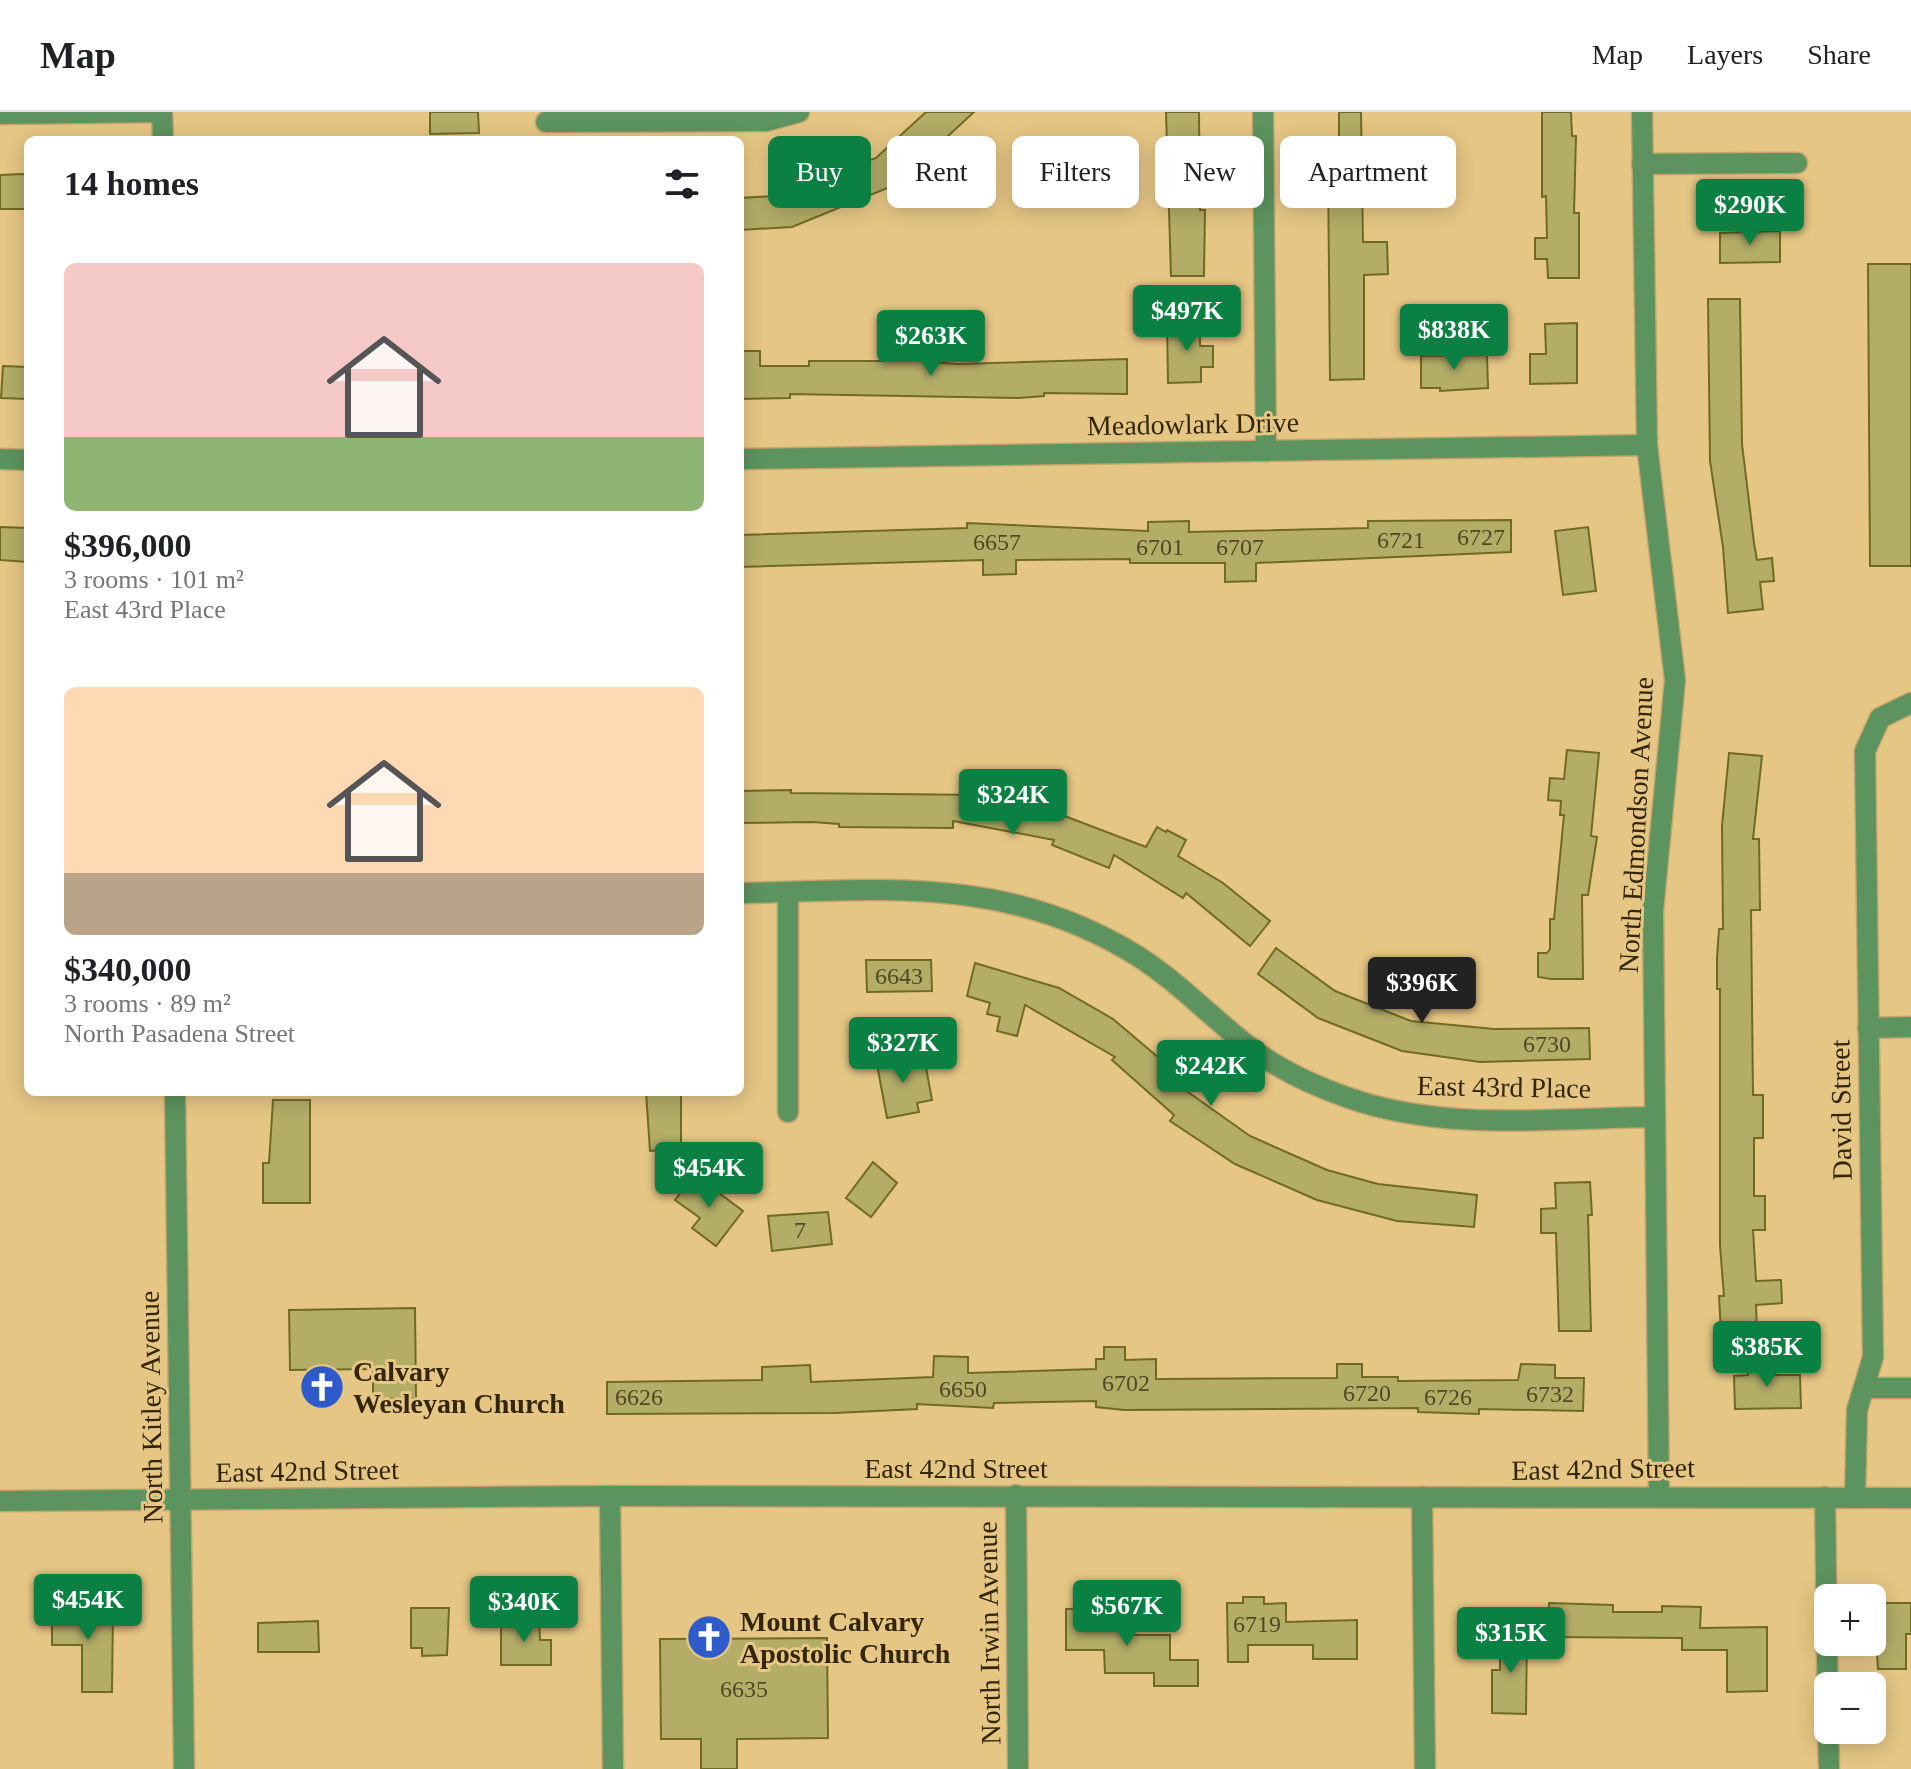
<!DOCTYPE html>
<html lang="en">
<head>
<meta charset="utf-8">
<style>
	:root { --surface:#fff; --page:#f2f2f2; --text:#202124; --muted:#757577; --line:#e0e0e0; --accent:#0b8043 }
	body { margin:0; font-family:"Times New Roman",serif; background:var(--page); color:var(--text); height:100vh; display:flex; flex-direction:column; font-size:30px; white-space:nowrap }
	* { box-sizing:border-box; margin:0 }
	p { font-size:26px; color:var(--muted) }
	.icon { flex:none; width:44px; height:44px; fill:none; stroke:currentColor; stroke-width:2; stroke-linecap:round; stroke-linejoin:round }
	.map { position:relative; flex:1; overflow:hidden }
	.sheet { position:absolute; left:24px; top:24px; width:720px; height:960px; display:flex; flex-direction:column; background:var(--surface); border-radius:12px; box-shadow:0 4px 20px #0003 }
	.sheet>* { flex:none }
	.banner { position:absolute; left:768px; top:24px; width:760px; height:72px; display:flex; gap:16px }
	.tools { position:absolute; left:1814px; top:1472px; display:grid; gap:16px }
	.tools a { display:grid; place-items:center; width:72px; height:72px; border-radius:12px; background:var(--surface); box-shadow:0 4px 20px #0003; font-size:40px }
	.price { position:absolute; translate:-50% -68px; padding:0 18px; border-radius:8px; background:var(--accent); color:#fff; font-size:26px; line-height:52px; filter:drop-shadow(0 2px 4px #0008) }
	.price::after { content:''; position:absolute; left:50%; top:48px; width:24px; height:18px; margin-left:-12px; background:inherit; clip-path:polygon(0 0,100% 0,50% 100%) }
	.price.current { background:#222; color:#fff }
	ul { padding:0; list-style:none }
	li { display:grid; align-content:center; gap:16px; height:424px; padding:0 40px }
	li span { display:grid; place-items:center; height:248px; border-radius:12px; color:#555 }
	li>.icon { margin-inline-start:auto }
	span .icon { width:144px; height:144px; fill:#fffc; stroke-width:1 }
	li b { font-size:34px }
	h2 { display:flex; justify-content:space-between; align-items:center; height:96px; padding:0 40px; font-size:34px }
	.chip { padding:0 28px; border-radius:12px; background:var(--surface); box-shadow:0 4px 20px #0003; font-size:28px; line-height:72px }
	.chip.current { background:var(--accent); color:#fff }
	header { display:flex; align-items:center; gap:48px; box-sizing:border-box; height:112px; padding:0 40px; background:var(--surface); border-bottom:2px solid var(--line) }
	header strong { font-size:38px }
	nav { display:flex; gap:44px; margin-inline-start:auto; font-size:28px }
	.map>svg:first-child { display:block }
	.building { fill:#b3ad68; stroke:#716a24; stroke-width:2 }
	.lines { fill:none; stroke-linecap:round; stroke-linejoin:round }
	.minor-casing { stroke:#c2a66d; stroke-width:23 }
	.minor { stroke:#5d935e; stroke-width:20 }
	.labels { text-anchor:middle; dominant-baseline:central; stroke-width:6; stroke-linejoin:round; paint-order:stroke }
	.number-label { font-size:24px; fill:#534822 }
	.street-label { font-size:28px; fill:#33260b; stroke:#e6c685 }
	.poi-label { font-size:28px; font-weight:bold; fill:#33260b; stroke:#e6c685; text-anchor:start }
</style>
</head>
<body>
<header>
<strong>Map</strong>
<nav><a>Map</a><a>Layers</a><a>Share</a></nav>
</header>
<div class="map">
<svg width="1911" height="1657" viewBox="0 0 1911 1657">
	<rect width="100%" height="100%" fill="#e6c685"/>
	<g class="building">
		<path d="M430,0H478L479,21L430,22Z"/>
		<path d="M926,0H974L895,73L792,115L740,118V86L806,82L802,73L876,46Z"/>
		<path d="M1166,0H1199L1200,98H1205L1204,164H1171Z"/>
		<path d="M1339,0H1361L1363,130H1387L1388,162L1364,163V267L1330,268L1328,54L1330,26H1339Z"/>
		<path d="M1542,0H1571L1572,24H1576L1574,101H1579V166H1548L1547,147H1535V126H1547L1546,84L1542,85Z"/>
		<path d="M23,62L28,65V97H0V63Z"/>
		<path d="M1780,119V150L1720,151V121Z"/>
		<path d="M1868,152H1911V454H1870Z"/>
		<path d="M1708,187H1740L1742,332L1754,431L1757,448L1772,446L1774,469L1760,470L1763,497L1728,501L1723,435L1710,349Z"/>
		<path d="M1200,209V234H1213V255H1201V270L1168,271L1167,210Z"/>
		<path d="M1577,211V271L1530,272V242H1546L1545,212Z"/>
		<path d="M904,238H929L930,250L958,252L1127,247V282L1044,281V284L1019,286L790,282V286L740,287V239H760V254H809V249H905Z"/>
		<path d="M1487,243L1488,276L1440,279V276H1421V244Z"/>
		<path d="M3,254L28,255V287L1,286Z"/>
		<path d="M1511,408V440L1256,451V469L1225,470V451H1130V447L1016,448V462L983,463V448L740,455V423L967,416V411L1148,419V410L1189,409V420L1368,416V409Z"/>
		<path d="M0,415L28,416V450L0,448Z"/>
		<path d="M1588,415L1596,479L1563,483L1555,419Z"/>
		<path d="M1567,638L1599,641L1591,724L1597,725L1588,783H1582L1583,867H1551L1538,865V841H1547L1550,837V807H1554L1564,703H1560L1561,689L1548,688L1550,666L1564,667Z"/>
		<path d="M1729,641L1762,644L1753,727H1759L1760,798H1751L1753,983H1763V1026H1754V1084H1765V1118H1753L1756,1169L1781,1168L1782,1191L1756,1193L1757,1219L1721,1221L1719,1184H1724L1720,1134V877H1717V846L1719,817H1723L1722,714Z"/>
		<path d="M791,678V681L986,683L1033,692L1146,735L1157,715L1166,720L1167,718L1186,728L1178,744L1223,771L1270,809L1250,834L1186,781L1183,786L1114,743L1109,756L1052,733L1054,728L953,709V716L839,715V712L812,710L740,711V679Z"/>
		<path d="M1276,836L1335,879L1411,909L1494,917L1589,916L1590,947L1480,950L1402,939L1318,906L1258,862Z"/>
		<path d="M866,848H931L932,879L867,880Z"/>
		<path d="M975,851L1059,876L1113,907L1179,963L1174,970L1250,1024L1327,1058L1378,1072L1477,1083L1474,1115L1397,1109L1317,1088L1235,1052L1170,1009L1174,1003L1112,948L1115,945L1025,893L1017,924L997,919L1000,905L987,902L990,891L967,884Z"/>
		<path d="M907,941L910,953L925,950L932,988L917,991L919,1000L887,1006L876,947Z"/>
		<path d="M646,980H681V1037L650,1039Z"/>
		<path d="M273,988H310V1091H263V1051H269Z"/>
		<path d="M873,1050L897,1071L871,1105L846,1086Z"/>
		<path d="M695,1063L743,1099L716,1134L692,1116L700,1106L675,1088Z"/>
		<path d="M1590,1070L1592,1103H1588L1591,1219H1559L1556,1121H1541V1097L1556,1096L1555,1071Z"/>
		<path d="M828,1100L832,1132L772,1139L768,1104Z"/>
		<path d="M415,1196L416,1286L373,1287V1257L290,1258L289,1198Z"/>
		<path d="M1104,1235H1125V1248L1156,1247V1267L1337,1266V1252H1362V1265H1398V1269L1518,1268L1521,1252L1555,1253V1266H1584L1583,1299L1479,1297V1302L1418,1300V1296L1124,1298L1096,1295V1289L994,1291L993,1296L917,1292V1297L835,1301L607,1302V1270L762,1268V1255L810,1253L811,1270L933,1265L934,1244L968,1245V1261L1096,1257V1247H1104Z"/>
		<path d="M1748,1251H1772V1263H1800L1801,1296L1735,1297L1734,1264L1748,1263Z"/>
		<path d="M1243,1485H1264V1492L1286,1491V1510L1357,1508V1547H1313V1533H1248V1550H1228L1227,1491H1243Z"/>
		<path d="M1549,1491L1613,1493V1500H1662V1494L1701,1495L1700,1516L1767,1515V1579L1727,1580V1538H1682V1526L1549,1525Z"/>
		<path d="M1874,1491H1911V1522H1906V1557H1878Z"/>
		<path d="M82,1495L113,1496L112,1580H82V1533H52V1496Z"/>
		<path d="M411,1496H449L447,1543L422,1544V1536H411Z"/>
		<path d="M1113,1496V1509H1123V1523H1170V1548H1198V1574H1154V1561H1105L1104,1538H1066V1497Z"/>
		<path d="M539,1508L540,1528H551V1553H501V1509Z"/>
		<path d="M318,1509L319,1540H258V1511Z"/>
		<path d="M1500,1519H1527L1526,1602L1492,1601V1558H1500Z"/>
		<path d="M827,1526L828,1626L737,1627V1657H701V1627H661L660,1527Z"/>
	</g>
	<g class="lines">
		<g class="minor-casing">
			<g id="minor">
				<path d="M1263,0L1266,339"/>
				<path d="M1642,0L1647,333L1675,568L1653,799L1659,1383"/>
				<path d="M0,2L162,0L163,28"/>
				<path d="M546,10L766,9L799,0"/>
				<path d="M1642,52L1797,51"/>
				<path d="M0,347L28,348"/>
				<path d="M740,347L1647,333"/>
				<path d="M788,780V1000"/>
				<path d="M740,781C886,778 1009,763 1139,845C1178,870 1211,905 1247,933C1276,956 1314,974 1349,986C1445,1020 1554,1006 1655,1005"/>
				<path d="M1868,916L1911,915"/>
				<path d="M175,980L184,1657"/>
				<path d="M1865,1276H1911"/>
				<path d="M1016,1383L1018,1657"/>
				<path d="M610,1384L613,1657"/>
				<path d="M1422,1385L1425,1657"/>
				<path d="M1825,1385L1828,1611"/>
				<path d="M1855,1386L1857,1298L1873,1245L1865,639L1880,606L1911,591"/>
				<path d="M0,1389L610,1384L1911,1386"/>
				<path d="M1828,1618L1829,1657"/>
			</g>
		</g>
		<use href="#minor" class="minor"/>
	</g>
	<defs>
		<g id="church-disc" transform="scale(2.3)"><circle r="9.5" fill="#2e5aca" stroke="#e6c685"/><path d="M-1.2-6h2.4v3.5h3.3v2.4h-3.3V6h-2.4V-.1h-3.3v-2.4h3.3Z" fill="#fff"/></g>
	</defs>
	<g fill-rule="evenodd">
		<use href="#church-disc" x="322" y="1275"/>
		<use href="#church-disc" x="709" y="1525"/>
	</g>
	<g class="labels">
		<g class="number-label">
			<text x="1481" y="425">6727</text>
			<text x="1401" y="428">6721</text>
			<text x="997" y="430">6657</text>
			<text x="1160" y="435">6701</text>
			<text x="1240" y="435">6707</text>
			<text x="899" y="864">6643</text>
			<text x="1547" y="932">6730</text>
			<text x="800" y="1118">7</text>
			<text x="1126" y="1271">6702</text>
			<text x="963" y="1277">6650</text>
			<text x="1367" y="1281">6720</text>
			<text x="1550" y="1282">6732</text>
			<text x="639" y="1285">6626</text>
			<text x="1448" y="1285">6726</text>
			<text x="1257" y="1512">6719</text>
			<text x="744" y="1577">6635</text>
		</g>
		<g class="street-label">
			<text transform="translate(1193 312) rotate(-1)">Meadowlark Drive</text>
			<text transform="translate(1636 713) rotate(-87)">North Edmondson Avenue</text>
			<text transform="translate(1504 975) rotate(1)">East 43rd Place</text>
			<text transform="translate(1841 998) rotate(-91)">David Street</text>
			<text transform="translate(151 1295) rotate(-91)">North Kitley Avenue</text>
			<text x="956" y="1356">East 42nd Street</text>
			<text transform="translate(1603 1357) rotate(-1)">East 42nd Street</text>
			<text transform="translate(307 1359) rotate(-1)">East 42nd Street</text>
			<text transform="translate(989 1521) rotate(-91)">North Irwin Avenue</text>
		</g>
		<g class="poi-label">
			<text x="353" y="1259">Calvary<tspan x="353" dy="32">Wesleyan Church</tspan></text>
			<text x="740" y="1509">Mount Calvary<tspan x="740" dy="32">Apostolic Church</tspan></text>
		</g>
	</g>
</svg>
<div class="tools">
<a>+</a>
<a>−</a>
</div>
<b class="price" style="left:1750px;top:135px">$290K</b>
<b class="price" style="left:1187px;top:241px">$497K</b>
<b class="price" style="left:1454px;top:260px">$838K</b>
<b class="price" style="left:931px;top:266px">$263K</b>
<b class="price" style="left:1013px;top:725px">$324K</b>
<b class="price current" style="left:1422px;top:913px">$396K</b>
<b class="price" style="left:903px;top:973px">$327K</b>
<b class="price" style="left:1211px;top:996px">$242K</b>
<b class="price" style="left:709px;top:1098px">$454K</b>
<b class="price" style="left:1767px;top:1277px">$385K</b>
<b class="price" style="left:88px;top:1530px">$454K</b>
<b class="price" style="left:524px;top:1532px">$340K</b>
<b class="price" style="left:1127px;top:1536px">$567K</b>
<b class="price" style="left:1511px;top:1563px">$315K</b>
<div class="banner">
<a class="chip current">Buy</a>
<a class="chip">Rent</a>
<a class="chip">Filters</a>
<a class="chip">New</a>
<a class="chip">Apartment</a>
</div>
<section class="sheet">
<h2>14 homes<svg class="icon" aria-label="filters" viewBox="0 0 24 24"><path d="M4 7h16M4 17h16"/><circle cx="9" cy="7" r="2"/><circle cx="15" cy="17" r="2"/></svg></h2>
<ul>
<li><span style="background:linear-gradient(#f6c9c9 70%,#8fb573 0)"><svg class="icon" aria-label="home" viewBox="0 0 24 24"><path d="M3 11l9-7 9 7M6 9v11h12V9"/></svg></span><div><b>$396,000</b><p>3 rooms · 101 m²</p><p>East 43rd Place</p></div></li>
<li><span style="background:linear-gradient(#ffd9b3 75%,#b9a48a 0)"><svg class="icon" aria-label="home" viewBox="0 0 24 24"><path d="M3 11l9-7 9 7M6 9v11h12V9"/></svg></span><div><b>$340,000</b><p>3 rooms · 89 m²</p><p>North Pasadena Street</p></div></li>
</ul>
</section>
</div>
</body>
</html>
